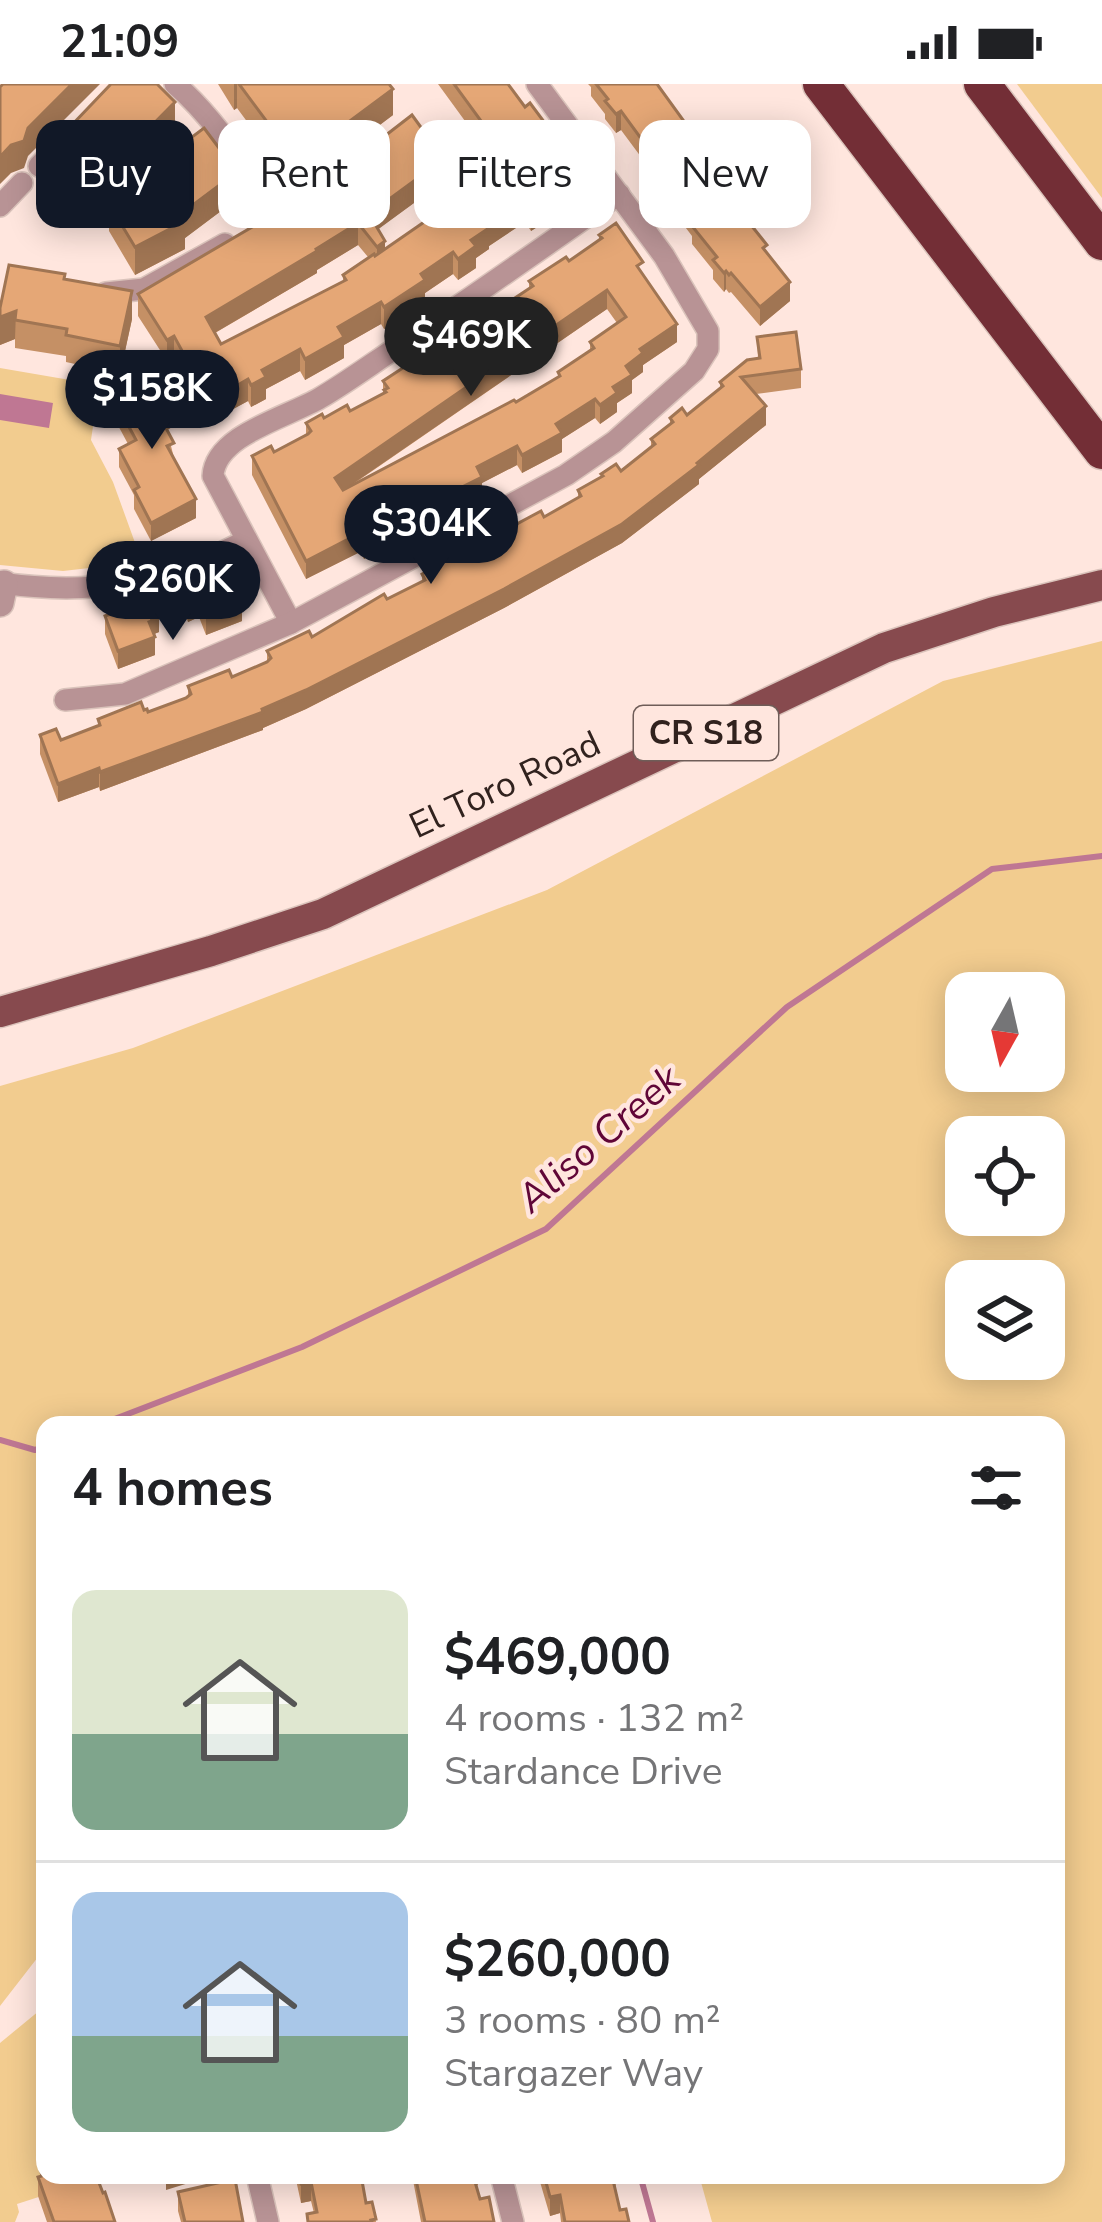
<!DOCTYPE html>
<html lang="en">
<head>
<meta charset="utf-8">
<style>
	:root { --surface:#fff; --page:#f2f2f2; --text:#202124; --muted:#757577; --line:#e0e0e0; --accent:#111827 }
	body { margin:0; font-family:"Nunito Sans",sans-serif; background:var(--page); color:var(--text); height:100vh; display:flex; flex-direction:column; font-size:45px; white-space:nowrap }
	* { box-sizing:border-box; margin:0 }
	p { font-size:39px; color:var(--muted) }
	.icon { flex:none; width:66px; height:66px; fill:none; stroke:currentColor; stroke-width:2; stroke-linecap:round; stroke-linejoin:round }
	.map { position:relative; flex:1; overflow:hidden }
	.drawer { position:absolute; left:36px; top:1332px; width:1029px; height:768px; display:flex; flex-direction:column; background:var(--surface); border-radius:24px; box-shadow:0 6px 30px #0003 }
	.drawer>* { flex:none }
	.hud { position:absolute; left:36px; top:36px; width:1032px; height:108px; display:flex; gap:24px }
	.needle { width:78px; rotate:188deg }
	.buttons { position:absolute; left:945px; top:888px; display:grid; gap:24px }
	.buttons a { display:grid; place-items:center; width:120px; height:120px; border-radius:24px; background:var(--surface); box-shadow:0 6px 30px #0003; font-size:60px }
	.price { position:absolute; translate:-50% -102px; padding:0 27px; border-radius:42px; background:var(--accent); color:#fff; font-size:39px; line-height:78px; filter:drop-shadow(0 3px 6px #0008) }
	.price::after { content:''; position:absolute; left:50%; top:72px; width:36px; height:27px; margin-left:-18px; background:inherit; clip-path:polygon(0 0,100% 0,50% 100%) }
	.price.current { background:#222; color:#fff }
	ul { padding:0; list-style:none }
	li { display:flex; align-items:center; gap:36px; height:300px; padding:0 36px }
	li+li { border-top:3px solid var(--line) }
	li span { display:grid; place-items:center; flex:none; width:336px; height:240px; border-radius:24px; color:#555 }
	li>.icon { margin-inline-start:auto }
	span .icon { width:144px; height:144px; fill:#fffc; stroke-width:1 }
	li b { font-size:51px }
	h2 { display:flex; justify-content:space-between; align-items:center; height:144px; padding:0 36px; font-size:51px }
	.chip { padding:0 42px; border-radius:24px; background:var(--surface); box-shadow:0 6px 30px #0003; font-size:42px; line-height:108px }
	.chip.current { background:var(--accent); color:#fff }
	.status { display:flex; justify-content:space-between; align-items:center; height:84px; padding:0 60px; background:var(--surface); direction:ltr }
	.status svg { height:33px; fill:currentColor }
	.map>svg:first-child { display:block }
	.green { fill:#f2cc8f; fill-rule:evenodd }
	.water { fill:#bf7793 }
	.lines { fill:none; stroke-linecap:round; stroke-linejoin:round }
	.stream { stroke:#bf7793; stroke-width:6 }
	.minor-casing { stroke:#dac3bb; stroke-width:24 }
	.tertiary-casing { stroke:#dac3bb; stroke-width:30 }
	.primary-casing { stroke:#dac3bb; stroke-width:33 }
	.motorway-casing { stroke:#dac3bb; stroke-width:39 }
	.minor { stroke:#b89395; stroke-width:21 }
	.tertiary { stroke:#b89395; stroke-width:27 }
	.primary { stroke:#874a4e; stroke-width:30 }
	.motorway { stroke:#732e36; stroke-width:36 }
	.wall { fill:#c59065; fill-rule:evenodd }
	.shaded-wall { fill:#a07553 }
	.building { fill:#e5a776; stroke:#a07553; stroke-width:3; fill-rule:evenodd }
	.labels { text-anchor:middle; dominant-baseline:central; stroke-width:9; stroke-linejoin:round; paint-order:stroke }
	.shield { fill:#ffe6de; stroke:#6f5d58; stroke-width:3 }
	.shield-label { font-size:33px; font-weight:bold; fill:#31221e }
	.street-label { font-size:36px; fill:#31221e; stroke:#ffe6de }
	.water-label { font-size:39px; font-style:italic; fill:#600537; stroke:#ffe6de }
</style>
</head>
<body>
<div class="status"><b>21:09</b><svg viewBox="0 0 49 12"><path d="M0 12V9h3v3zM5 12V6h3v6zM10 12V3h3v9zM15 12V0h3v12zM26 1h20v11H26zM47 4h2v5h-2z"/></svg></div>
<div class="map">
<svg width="1102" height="2138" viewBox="0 0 1102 2138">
	<rect width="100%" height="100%" fill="#ffe6de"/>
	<g class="green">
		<path d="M1017,0H1102V114Z"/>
		<path d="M0,284L99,301L91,356L113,398L142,478L63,487L0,481Z"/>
		<path d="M1102,557V2138H712L699,2091H1056V1341H45V1864L0,1922V1002L133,964L547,806L943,597ZM966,909H1044V987H966ZM966,1053H1044V1131H966ZM1044,1197V1275H966V1197Z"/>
		<path d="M45,1922V2091L51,2109L17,2120L19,2128L15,2138H0V1959Z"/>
	</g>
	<path class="water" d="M0,310L53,319L49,344L0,336Z"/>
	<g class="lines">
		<g class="stream">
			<path d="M99,1341L302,1263L546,1145L787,923L992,785L1102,772"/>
			<path d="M0,1356L35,1366L45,1362"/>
			<path d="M640,2091L653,2138"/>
		</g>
		<g class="minor-casing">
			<g id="minor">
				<path d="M175,0C216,35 246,85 277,129"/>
				<path d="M39,82L68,52"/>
				<path d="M0,122L22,99"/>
				<path d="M106,209L144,205L225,160"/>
				<path d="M0,499C63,508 125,506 185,484C206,477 226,466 246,457"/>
				<path d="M291,539L213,392C215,351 288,333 320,314C349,297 377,276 405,258C477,210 548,160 619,110"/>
				<path d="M65,616L125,610L291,539L566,391L614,358L694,287L708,265V247L664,172L537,0"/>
				<path d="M257,2091L268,2138"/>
				<path d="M501,2091L513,2138"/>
			</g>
		</g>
		<g class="tertiary-casing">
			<path id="tertiary" d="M0,519L4,500"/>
		</g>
		<g class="primary-casing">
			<path id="primary" d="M0,928L211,867L323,830L884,564L994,528L1102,501"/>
		</g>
		<g class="motorway-casing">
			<g id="motorway">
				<path d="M821,0L1102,367"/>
				<path d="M982,0L1102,158"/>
			</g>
		</g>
		<use href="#minor" class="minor"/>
		<use href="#tertiary" class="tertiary"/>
		<use href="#primary" class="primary"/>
		<use href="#motorway" class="motorway"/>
	</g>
	<g class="wall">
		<path d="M218,0H389L393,31L296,104L237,24L234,26Z"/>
		<path d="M438,0H508L580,103L548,125V133L545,134V138L531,147L525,138L489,162V165L476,174V184L458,196L453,190L425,209V217L384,245L381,240L344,261V274L305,296L300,287L266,305V315L251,323L248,317L224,330L220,324L206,332L174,273L167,277L138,232V210L444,97L378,145L385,165L500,85ZM358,161L368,173L343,191V197L221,260L215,249L317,189V186Z"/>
		<path d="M588,0H657L767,168L790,217L760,242L731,208L729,209L726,205L724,208L713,195V186L692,160V152L667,119V108L621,46L616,49L605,35V30L591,12V3Z"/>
		<path d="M175,45L90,132L49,93V65Z"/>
		<path d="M160,77L237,115L185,154V165L135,191L109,147V120L160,88Z"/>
		<path d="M599,151L643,191L677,258L643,281V288L632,296V309L617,319V328L600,340L595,334L562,355V368L522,389L517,381L482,399V412L440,433L438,427L402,445V453L364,475L360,468L306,495L252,391V372L274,368L306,351V339L350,327L383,310V297L424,277L455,255V247L497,226L529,205V197L569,177L599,156ZM607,225L617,239L590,258V266L558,288V293L516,318L349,403Z"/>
		<path d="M65,195L132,235L120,290L66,278V272L15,264V255L0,261V224Z"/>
		<path d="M757,253L801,285V304L756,310L766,341L699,395V400L622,459L504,524L306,625L263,644V646L100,707L99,703L58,718L40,670V651L61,656L98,642V635L144,626L148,628L188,613V602L232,593L267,578V567L312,553L422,497V490L465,475L500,457V449L544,433L578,414V406L601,393V390L621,387L651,363V355L670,340V334L687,331L720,304V298L758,274Z"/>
		<path d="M113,313L176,341L167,346L174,374L196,434L151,457L134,425V411L119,383V365L128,360L113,332Z"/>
		<path d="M181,503L242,537L206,551L199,533L188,538L181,522Z"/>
		<path d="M105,532L159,548L154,550L155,571L118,585L105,550Z"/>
		<path d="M41,2088L115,2138H47L38,2112V2093L41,2092Z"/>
		<path d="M295,2091H361L366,2119L372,2118L376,2138H307V2130L314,2129L311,2117L301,2119Z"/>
		<path d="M412,2091H478V2101L476,2102L480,2115L494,2138H421Z"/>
		<path d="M538,2091H615L616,2108L620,2126L629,2138H561L560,2129L550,2132Z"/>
		<path d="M178,2108L243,2138H181L178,2127Z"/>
	</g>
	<g class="shaded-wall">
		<path d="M72,0H100L28,72L24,84L11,89L0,100V73Z"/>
		<path d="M234,0H237V24L234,26Z"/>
		<path d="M393,5V31L296,104V77Z"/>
		<path d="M175,18V45L90,132V104Z"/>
		<path d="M621,27V46L616,49V30Z"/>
		<path d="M444,75V97L369,152V130Z"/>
		<path d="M580,81V103L548,125V133L545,134V138L531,147V126L544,106Z"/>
		<path d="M237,88V115L185,154V165L135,191V163Z"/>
		<path d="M525,116V138L489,162V165L476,174V184L458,196V175L471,156L487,142Z"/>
		<path d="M358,139V161L317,186V189L206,254V233Z"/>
		<path d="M385,157V178L377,184V163Z"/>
		<path d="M453,168V190L425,209V217L384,245V223L421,190Z"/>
		<path d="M726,187V205L724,208V189Z"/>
		<path d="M790,198V217L760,242V223Z"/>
		<path d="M607,206V225L335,412V394Z"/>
		<path d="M132,207V235L120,290V262Z"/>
		<path d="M381,218V240L344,261V274L305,296V275L338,243Z"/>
		<path d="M16,227L15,255L0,261V233Z"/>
		<path d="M677,240V258L643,281V288L632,296V309L617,319V328L600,340V321L613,303L626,282L640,265Z"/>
		<path d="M174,252V273L167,277V256Z"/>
		<path d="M300,265V287L266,305V315L251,323V301L262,286Z"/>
		<path d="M248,295V317L224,330V309Z"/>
		<path d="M220,303V324L206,332V311Z"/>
		<path d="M595,315V334L562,355V368L522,389V371L556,340Z"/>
		<path d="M176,322V341L159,350V331Z"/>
		<path d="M766,322V341L699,395V400L622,459L504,524L306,625L263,644V646L100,707V688L262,625L697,379Z"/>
		<path d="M517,362V381L482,399V412L440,433V414L477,383Z"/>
		<path d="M438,408V427L402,445V453L364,475V456L399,428Z"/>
		<path d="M196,415V434L151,457V439Z"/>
		<path d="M360,449V468L306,495V477Z"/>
		<path d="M199,515V533L188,538V519Z"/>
		<path d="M242,518V537L206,551V533Z"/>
		<path d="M159,530V548L152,551L155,553V571L118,585V567L151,533Z"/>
		<path d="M99,684V703L58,718V700Z"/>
		<path d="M166,2091H205V2094L166,2106Z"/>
		<path d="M311,2098V2117L301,2119V2100Z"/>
		<path d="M560,2111V2129L550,2132V2113Z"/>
	</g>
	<g class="building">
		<path d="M3,0H72L28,44L24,57L11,61L0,73V3Z"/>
		<path d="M111,0H157L175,18L90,104L49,65Z"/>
		<path d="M239,0H389L393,5L296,77Z"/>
		<path d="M454,0H508L525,23L530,19L553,50L557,47L580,81L544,106L548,111L543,114L545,116L531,126L525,116L487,142L489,144L471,156L476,162L458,175L453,168L421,190L425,196L384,223L381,218L338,243L344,253L305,275L300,265L262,286L266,293L251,301L248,295L224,309L220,303L206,311L174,252L167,256L138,210L315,106L412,31L444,75L369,130L385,157L377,163L358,139L316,165L317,167L206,233L221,260L346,196L343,191L374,170L375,172L511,78Z"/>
		<path d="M596,0H657L720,87L715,90L742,123L739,126L767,161L763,164L790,198L760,223L731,189L729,191L726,187L724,189L713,176L717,173L692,142L696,139L667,101L672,97L621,27L616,30L605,17L608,15Z"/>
		<path d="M204,44L237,88L181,130L185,137L135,163L109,120L166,85L160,77Z"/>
		<path d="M616,139L643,178L637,182L677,240L640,265L643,269L626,282L632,291L613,303L617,309L600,321L595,315L556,340L562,349L522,371L517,362L477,383L482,393L440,414L438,408L399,428L402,434L364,456L360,449L306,477L252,372L271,362L274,368L308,350L311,347L306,339L322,330L324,334L347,321L350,327L386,308L384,306L388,304L383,297L421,272L424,277L459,253L455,247L493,221L497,226L533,202L529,197L566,173L569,177L602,154L599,151ZM607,206L626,233L590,258L594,264L558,288L560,292L516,318L514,316L343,406L335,394Z"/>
		<path d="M9,181L65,190L64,195L132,207L120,262L66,251L67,245L15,236L16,227L0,233V224Z"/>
		<path d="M796,248L801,285L741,293L766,322L697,379L699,381L622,440L504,505L306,606L262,625L263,628L100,688L99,684L58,700L40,651L56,645L61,656L100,641L98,635L141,618L144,626L147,625L148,628L186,614L191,610L188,602L229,586L232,593L267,578L271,574L267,567L309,547L312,553L384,510L387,515L425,496L422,490L447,476L462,469L465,475L504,455L500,449L541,427L544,433L581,412L578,406L603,392L601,390L616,380L621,387L655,360L651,355L673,338L670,334L682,324L687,331L723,302L720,298L747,276L760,274L757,253Z"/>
		<path d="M148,294L158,312L168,307L176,322L159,331L174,359L167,362L196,415L151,439L134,406L139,403L119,365L136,356L113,313Z"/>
		<path d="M228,484L242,518L206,533L199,515L188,519L181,503Z"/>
		<path d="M153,514L159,530L151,533L152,537L149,538L155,553L118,567L105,532Z"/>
		<path d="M45,2087V2091H96L103,2109L105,2108L115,2138H54L38,2093L42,2092L41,2088Z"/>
		<path d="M299,2091H361L366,2119L372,2118L376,2135L371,2136L372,2138H308L307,2130L317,2128L311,2098L301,2100Z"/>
		<path d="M415,2091H473L480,2115L489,2113L494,2138H425Z"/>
		<path d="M544,2091H615L616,2095L613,2096L620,2126L626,2125L629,2138H565L560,2111L550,2113Z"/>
		<path d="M235,2095L243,2138H185L178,2108Z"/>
	</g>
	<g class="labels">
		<rect class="shield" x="634" y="622" width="144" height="54" rx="9"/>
		<g class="shield-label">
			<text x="706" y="649">CR S18</text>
		</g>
		<g class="street-label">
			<text transform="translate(505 701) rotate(-25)">El Toro Road</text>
		</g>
		<g class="water-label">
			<text transform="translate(599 1055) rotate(-41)">Aliso Creek</text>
		</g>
	</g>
</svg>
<div class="buttons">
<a><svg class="needle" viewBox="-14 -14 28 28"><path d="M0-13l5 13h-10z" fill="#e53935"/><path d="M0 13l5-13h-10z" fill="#757577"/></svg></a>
<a><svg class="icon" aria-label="locate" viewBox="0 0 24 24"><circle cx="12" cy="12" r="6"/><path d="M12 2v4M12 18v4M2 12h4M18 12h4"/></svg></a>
<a><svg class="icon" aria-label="layers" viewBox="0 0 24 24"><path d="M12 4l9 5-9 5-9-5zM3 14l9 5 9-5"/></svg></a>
</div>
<b class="price current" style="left:471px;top:315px">$469K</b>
<b class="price" style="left:152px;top:368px">$158K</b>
<b class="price" style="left:431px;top:503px">$304K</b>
<b class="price" style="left:173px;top:559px">$260K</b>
<div class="hud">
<a class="chip current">Buy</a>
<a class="chip">Rent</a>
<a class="chip">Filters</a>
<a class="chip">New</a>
</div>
<section class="drawer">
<h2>4 homes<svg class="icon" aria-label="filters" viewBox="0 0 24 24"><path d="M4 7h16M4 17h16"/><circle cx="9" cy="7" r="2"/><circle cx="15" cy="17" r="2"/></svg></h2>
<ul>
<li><span style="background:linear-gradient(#dfe7d0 60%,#7fa58c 0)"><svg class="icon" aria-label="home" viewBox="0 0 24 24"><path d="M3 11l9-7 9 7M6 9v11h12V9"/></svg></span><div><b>$469,000</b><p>4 rooms · 132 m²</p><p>Stardance Drive</p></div></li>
<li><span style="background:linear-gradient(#a9c7e8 60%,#7fa58c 0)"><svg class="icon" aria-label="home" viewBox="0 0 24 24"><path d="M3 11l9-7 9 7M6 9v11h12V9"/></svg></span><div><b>$260,000</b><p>3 rooms · 80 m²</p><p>Stargazer Way</p></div></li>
</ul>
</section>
</div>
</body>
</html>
